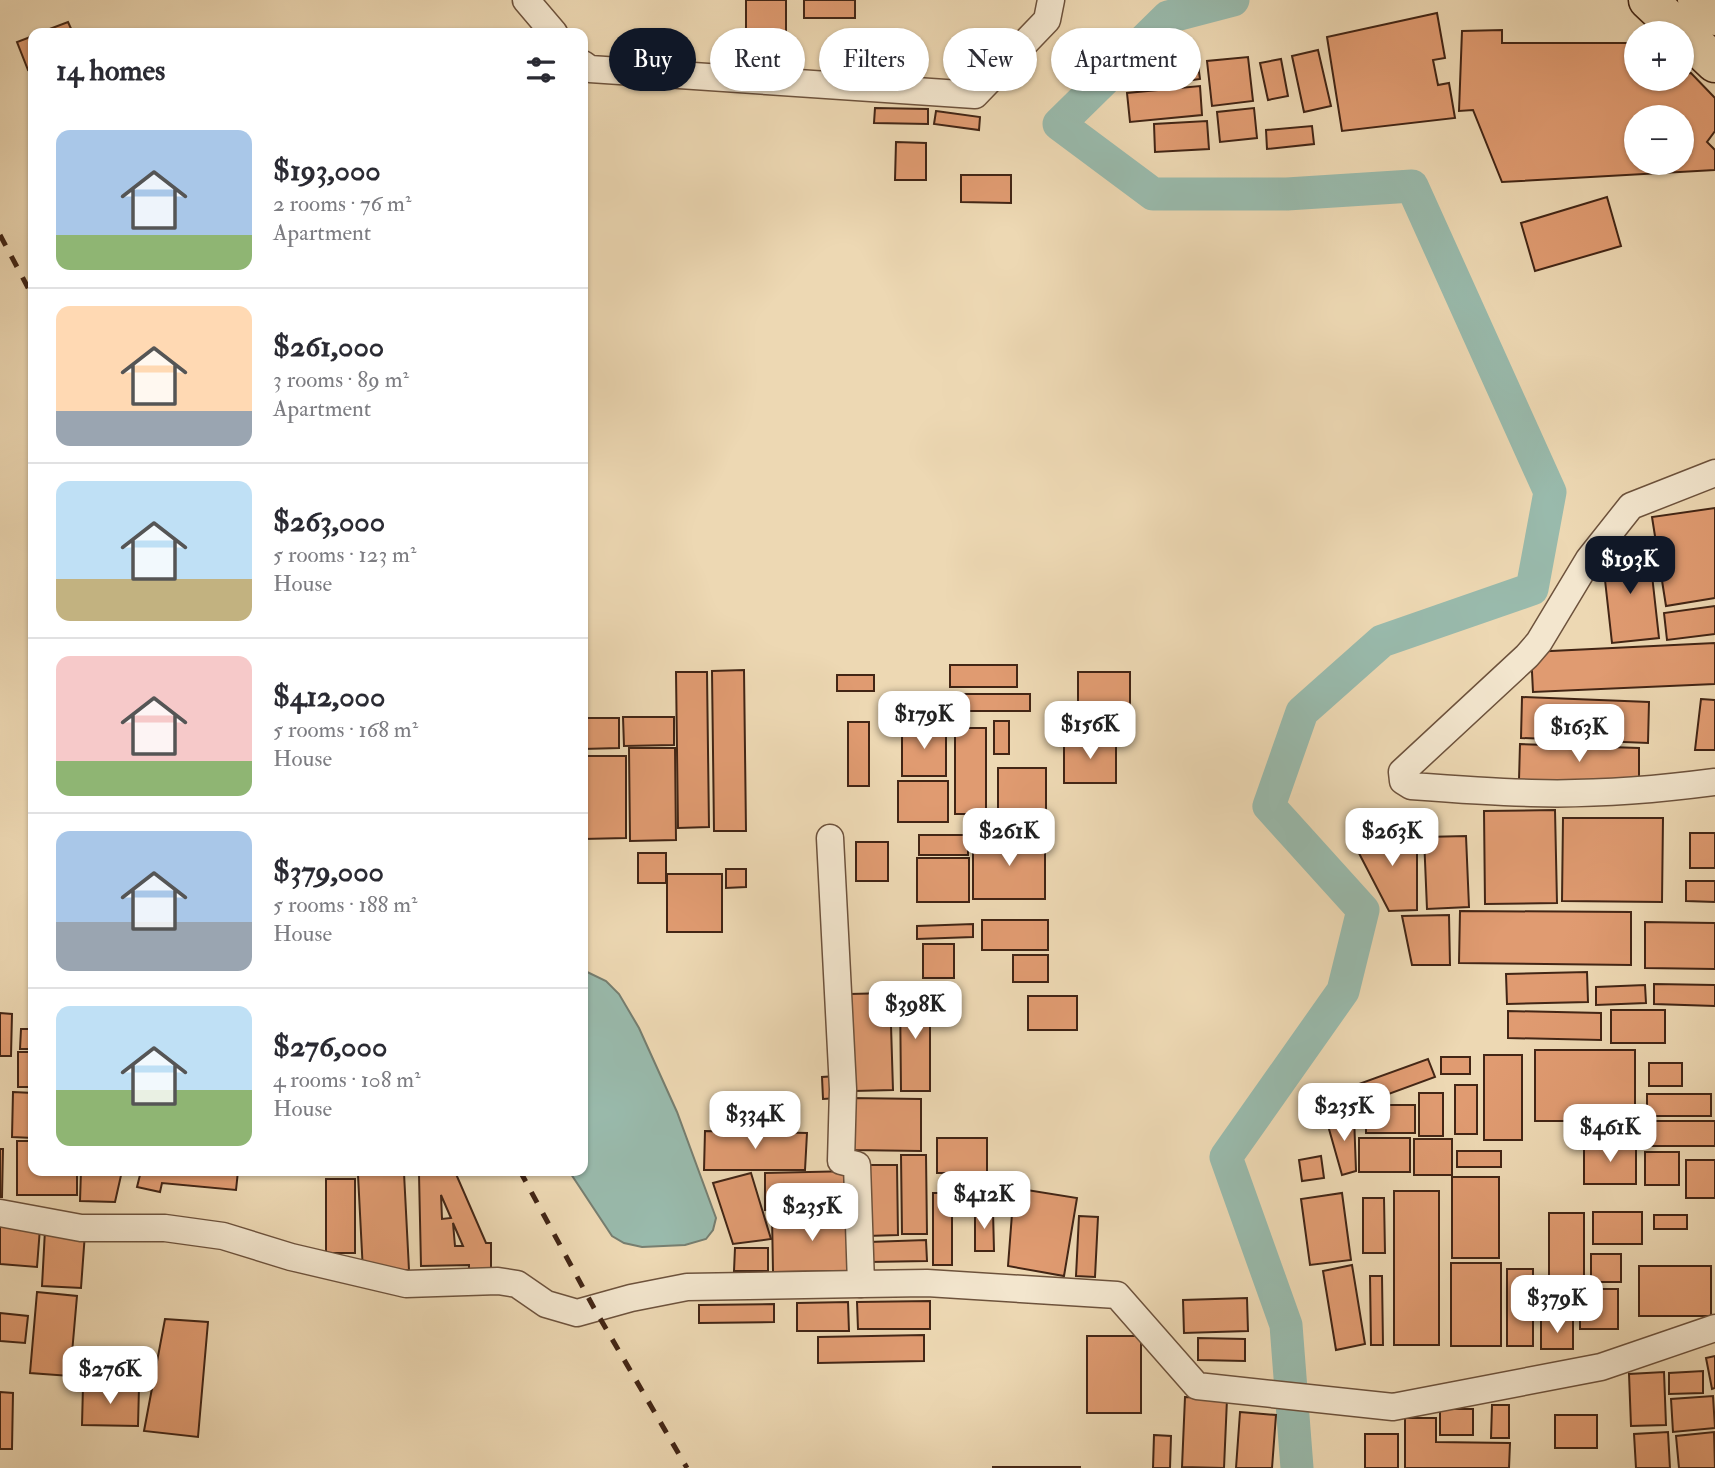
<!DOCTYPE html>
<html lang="en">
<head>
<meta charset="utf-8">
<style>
	:root { --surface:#fff; --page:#f7f7f7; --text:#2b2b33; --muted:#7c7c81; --line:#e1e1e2; --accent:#111827 }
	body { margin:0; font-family:"IM FELL Double Pica",serif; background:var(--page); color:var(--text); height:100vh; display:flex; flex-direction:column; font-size:26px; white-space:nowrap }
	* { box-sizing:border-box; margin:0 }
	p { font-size:23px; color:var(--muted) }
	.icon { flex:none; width:38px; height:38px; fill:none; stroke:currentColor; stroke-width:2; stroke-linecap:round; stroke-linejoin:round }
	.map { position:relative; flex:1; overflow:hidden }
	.side { position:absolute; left:28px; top:28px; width:560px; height:1148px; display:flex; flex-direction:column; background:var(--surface); border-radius:14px; box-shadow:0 2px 5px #0004 }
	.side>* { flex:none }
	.top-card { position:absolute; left:609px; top:28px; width:665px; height:63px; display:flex; gap:14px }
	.controls { position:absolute; left:1624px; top:21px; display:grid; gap:14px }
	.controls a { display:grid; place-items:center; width:70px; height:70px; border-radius:50%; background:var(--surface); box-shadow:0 2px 5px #0004; font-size:35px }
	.price { position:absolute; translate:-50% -60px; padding:0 16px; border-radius:14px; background:#fff; color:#222; font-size:23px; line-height:46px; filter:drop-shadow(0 2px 4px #0008) }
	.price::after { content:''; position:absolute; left:50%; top:42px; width:21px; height:16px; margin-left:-10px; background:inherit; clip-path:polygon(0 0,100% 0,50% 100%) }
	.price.current { background:var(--accent); color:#fff }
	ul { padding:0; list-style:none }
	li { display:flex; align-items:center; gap:21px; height:175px; padding:0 28px }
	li+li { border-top:2px solid var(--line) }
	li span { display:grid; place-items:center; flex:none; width:196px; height:140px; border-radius:14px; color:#555 }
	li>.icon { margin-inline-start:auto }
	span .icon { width:84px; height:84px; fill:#fffc; stroke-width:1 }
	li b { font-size:30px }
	h2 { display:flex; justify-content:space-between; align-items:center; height:84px; padding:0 28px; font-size:30px }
	.tag { padding:0 24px; border-radius:32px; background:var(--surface); box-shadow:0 2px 5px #0004; font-size:24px; line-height:63px }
	.tag.current { background:var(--accent); color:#fff }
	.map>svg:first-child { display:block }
	.water { fill:#99baac; stroke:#767e70; stroke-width:2 }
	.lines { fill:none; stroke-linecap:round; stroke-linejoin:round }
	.canal { stroke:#99baac; stroke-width:33 }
	.building { fill:#e09b71; stroke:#422515; stroke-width:2; fill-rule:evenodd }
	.street-casing { stroke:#6d523c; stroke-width:29 }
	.highway-casing { stroke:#422515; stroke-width:41 }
	.street { stroke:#f3e6ce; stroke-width:26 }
	.highway { stroke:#edd8b3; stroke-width:38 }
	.rail { stroke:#422515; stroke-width:5; stroke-dasharray:12 12; stroke-linecap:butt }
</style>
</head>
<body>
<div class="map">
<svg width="1715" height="1468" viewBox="0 0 1715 1468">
	<rect width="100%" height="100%" fill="#edd8b3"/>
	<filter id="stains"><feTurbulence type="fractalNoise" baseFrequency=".00286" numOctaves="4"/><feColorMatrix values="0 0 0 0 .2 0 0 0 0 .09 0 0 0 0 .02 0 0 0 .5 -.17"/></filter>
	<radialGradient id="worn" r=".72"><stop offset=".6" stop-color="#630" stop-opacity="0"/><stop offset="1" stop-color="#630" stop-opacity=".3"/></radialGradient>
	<path class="water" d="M583,970L606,981L619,994L639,1028L677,1112L716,1218L713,1230L706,1239L685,1245L642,1247L624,1243L612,1236L569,1171H583Z"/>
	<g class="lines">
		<path class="canal" d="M1233,0L1168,17L1059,124L1153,194H1287L1412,186L1550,492L1532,589L1382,641L1302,712L1269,806L1363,910L1343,991L1226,1157L1286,1325L1297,1468"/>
	</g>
	<g class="building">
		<rect x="746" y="0" width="40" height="42"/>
		<rect x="804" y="0" width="51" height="18"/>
		<path d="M1437,13L1445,58L1433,60L1438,85L1449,83L1455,118L1342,131L1327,37Z"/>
		<path d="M68,22L73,33H39Z"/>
		<path d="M1502,30V43H1636V79H1682V74L1691,73L1715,98V131L1707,142L1715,150V170L1502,182L1473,110L1459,111L1462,31ZM1636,117H1682V163H1636Z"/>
		<path d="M33,36V68L28,70L17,42Z"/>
		<path d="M1318,50L1331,106L1304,112L1292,56Z"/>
		<path d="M1248,57L1253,101L1212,106L1207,61Z"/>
		<path d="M1197,58L1200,79L1138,88L1135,67Z"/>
		<path d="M1281,59L1288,96L1268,100L1260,63Z"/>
		<path d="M1200,86L1202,115L1130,122L1127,93Z"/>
		<path d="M875,108L928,109V124L874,123Z"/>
		<path d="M1254,108L1257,138L1220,142L1217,112Z"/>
		<path d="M936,111L980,117L979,130L934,124Z"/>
		<path d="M1207,121L1209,149L1155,152L1154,124Z"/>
		<path d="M1312,126L1314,144L1267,149L1266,130Z"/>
		<path d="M896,142L926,143V180H895Z"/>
		<path d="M961,175H1011V203L961,202Z"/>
		<path d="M1607,197L1621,246L1535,271L1521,223Z"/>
		<path d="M1715,508V598L1666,606L1652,517Z"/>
		<path d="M1649,548L1659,638L1612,643L1602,553Z"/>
		<path d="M1715,606V634L1667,640L1664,613Z"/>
		<path d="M1715,643V684L1533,692L1531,652Z"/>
		<rect x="950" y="665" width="67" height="22"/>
		<path d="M744,670L746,831H714L712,671Z"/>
		<path d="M676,672H707L709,827L678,828Z"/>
		<rect x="1078" y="672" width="52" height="44"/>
		<rect x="837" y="675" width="37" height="16"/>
		<rect x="941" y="694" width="89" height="17"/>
		<rect x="885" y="695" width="46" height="24"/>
		<path d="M1522,697L1649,702L1648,743L1521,738Z"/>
		<path d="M1701,699L1715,700V750H1695Z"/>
		<path d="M623,717H674V745L624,746Z"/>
		<path d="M583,718H619V748L583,749Z"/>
		<rect x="994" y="721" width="15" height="33"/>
		<rect x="848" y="722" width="21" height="64"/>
		<rect x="902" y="726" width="44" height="50"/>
		<rect x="955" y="728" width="31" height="86"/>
		<rect x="1064" y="739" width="52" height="44"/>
		<path d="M1520,744L1639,748V783L1519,780Z"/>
		<path d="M629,748H675L676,840L630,841Z"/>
		<path d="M583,756H626V838L583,839Z"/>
		<rect x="998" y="768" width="48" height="44"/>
		<rect x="898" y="781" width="50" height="41"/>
		<path d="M1555,810L1557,903L1485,904L1484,811Z"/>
		<path d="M1563,818H1663L1662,902L1562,901Z"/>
		<rect x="1690" y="833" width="25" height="35"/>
		<rect x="919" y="835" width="49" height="20"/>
		<path d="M1350,836H1417V910L1389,911Z"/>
		<path d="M1466,836L1469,907L1427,909L1424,837Z"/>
		<rect x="973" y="837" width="72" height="62"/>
		<rect x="856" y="842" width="32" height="39"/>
		<rect x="638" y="853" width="28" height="30"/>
		<rect x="917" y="858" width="52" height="44"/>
		<path d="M726,869H746V887L726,888Z"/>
		<rect x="667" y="874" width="55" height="58"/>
		<path d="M1686,881H1715V902L1686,901Z"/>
		<path d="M1460,911L1631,912V965L1459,963Z"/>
		<path d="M1449,915L1450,965H1412L1402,916Z"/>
		<rect x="982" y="920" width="66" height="30"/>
		<path d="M1645,922L1715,923V969L1645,968Z"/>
		<path d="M973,924V937L917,939V926Z"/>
		<rect x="923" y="944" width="31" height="34"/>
		<rect x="1013" y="955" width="35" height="27"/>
		<path d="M1587,972L1588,1002L1507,1004L1506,974Z"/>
		<path d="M1654,984L1715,985V1006L1654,1004Z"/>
		<path d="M1645,985L1646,1003L1596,1005V987Z"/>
		<path d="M900,992H930V1091H901Z"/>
		<path d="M890,993L893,1090L854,1091L850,994Z"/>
		<rect x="1028" y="996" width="49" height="34"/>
		<rect x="1611" y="1010" width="54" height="33"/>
		<path d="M1508,1011L1601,1013V1040L1508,1038Z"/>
		<path d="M0,1013L12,1014L11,1056H0Z"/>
		<path d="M21,1029H33V1049H20Z"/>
		<rect x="1535" y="1050" width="100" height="71"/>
		<rect x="18" y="1052" width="15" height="35"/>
		<rect x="1484" y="1055" width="38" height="85"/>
		<rect x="1441" y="1057" width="29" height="17"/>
		<path d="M1428,1059L1435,1077L1326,1117L1320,1098Z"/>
		<rect x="1649" y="1063" width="33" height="23"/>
		<path d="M837,1076L838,1098L823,1099L822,1077Z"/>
		<rect x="1455" y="1085" width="22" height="49"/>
		<path d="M13,1092L33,1093V1138L12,1137Z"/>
		<rect x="1419" y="1093" width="24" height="43"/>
		<rect x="1647" y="1094" width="64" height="22"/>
		<path d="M851,1098L921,1099V1151L851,1150Z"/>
		<rect x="1366" y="1105" width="49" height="28"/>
		<path d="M1354,1116L1356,1171L1342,1175L1327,1122Z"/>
		<rect x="1643" y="1121" width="72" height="25"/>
		<path d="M705,1131L807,1133L805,1170H704Z"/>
		<rect x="937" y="1138" width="50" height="35"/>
		<rect x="1359" y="1138" width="51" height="34"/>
		<rect x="1414" y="1139" width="38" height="36"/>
		<path d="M17,1141H33V1171H77V1195H17Z"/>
		<rect x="1584" y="1145" width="52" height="39"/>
		<path d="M0,1149H3L2,1197H0Z"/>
		<rect x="1457" y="1151" width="44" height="16"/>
		<rect x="1645" y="1152" width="34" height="33"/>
		<path d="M901,1155H926L927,1234H902Z"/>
		<path d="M1321,1156L1324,1178L1302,1181L1299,1160Z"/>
		<rect x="1686" y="1160" width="29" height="38"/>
		<path d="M865,1165H897L898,1235L867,1236Z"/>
		<path d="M81,1171H122L115,1202L80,1201Z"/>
		<path d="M141,1171H238L236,1190L162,1183L160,1192L137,1187Z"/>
		<rect x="326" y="1171" width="34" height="4"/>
		<path d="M853,1171L854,1209L765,1210V1173Z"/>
		<path d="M404,1173L409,1270L363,1272L358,1175Z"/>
		<path d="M751,1173L771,1239L733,1244L713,1183Z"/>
		<path d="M419,1174H456L486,1243H491V1270H469V1265L421,1266ZM441,1195L451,1218L442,1219ZM453,1223L463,1246H455Z"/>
		<rect x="1452" y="1177" width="47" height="81"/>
		<rect x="326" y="1179" width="29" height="74"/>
		<path d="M1014,1188L1077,1198L1064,1276L1008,1266Z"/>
		<rect x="1394" y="1191" width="45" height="154"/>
		<rect x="933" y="1193" width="19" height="72"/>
		<path d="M1342,1193L1351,1260L1310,1265L1301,1199Z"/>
		<path d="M1363,1198H1384L1385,1253H1363Z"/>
		<path d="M975,1211H993L994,1251H975Z"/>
		<rect x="1593" y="1212" width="49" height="32"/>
		<rect x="1549" y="1213" width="35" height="73"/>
		<path d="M851,1214L852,1271L773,1272L772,1215Z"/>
		<rect x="1654" y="1215" width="33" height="14"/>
		<path d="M1079,1216L1098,1217L1095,1277L1076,1276Z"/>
		<path d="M0,1225L40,1228L37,1267L0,1264Z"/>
		<path d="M45,1230L85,1233L81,1288L42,1286Z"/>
		<path d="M926,1240L927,1261L869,1262V1242Z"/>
		<path d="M735,1248H768V1271H734Z"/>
		<rect x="1591" y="1254" width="30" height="28"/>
		<rect x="1451" y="1263" width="50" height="83"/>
		<path d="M1352,1265L1365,1344L1336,1350L1323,1271Z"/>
		<rect x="1639" y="1266" width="72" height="50"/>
		<rect x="1507" y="1269" width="26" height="77"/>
		<path d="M1370,1276H1382L1383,1345H1371Z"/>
		<rect x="1580" y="1289" width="38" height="40"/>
		<path d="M37,1292L77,1296L70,1376L30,1373Z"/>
		<path d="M1247,1298L1248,1331L1184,1333L1183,1300Z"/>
		<path d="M930,1301V1329H858L857,1302Z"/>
		<path d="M848,1302L849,1331H797V1303Z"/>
		<path d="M774,1304V1322L699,1323V1305Z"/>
		<path d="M0,1313L28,1316L25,1343L0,1341Z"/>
		<path d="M165,1319L208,1322L198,1437L144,1431Z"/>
		<rect x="1541" y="1320" width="32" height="29"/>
		<path d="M924,1335V1361L818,1363V1337Z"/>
		<rect x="1087" y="1336" width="54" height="77"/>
		<path d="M1198,1338L1245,1339V1361L1198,1360Z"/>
		<path d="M1715,1356V1388L1712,1389L1706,1358Z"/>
		<path d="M1703,1371V1393L1669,1394V1373Z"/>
		<path d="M1664,1372L1666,1425L1631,1426L1629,1374Z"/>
		<path d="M83,1386L139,1387L138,1426L82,1425Z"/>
		<path d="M0,1392L13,1393L12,1449H0Z"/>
		<path d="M1713,1396L1715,1428L1673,1432L1671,1399Z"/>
		<path d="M1185,1397L1227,1399L1224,1468L1182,1467Z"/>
		<path d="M1492,1405H1509V1438H1491Z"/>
		<rect x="1440" y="1409" width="33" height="26"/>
		<path d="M1240,1412L1276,1415L1272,1468H1236Z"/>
		<rect x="1555" y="1415" width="42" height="33"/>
		<path d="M1405,1418H1436V1442L1510,1443L1509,1468H1405Z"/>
		<path d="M1668,1432L1670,1468H1636L1634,1434Z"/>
		<path d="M1714,1432L1715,1468H1679L1676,1436Z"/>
		<rect x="1365" y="1434" width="33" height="34"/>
		<path d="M1154,1435L1171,1436L1170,1468H1153Z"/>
		<rect x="993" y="1467" width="87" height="1"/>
	</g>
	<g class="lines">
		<g class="street-casing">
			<g id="street">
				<path d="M526,0L554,33"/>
				<path d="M583,64L590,69L975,95L1047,20L1051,0"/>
				<path d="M1715,473L1631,506L1589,559L1539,642L1527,656L1402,772L1403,781L1411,786C1451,789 1491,792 1531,793C1593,795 1654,790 1715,782"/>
				<path d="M830,838L843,1089L841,1161L857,1165L861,1284L927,1283L1117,1295L1197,1386L1393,1407L1601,1367L1715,1328"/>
				<path d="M0,1213L81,1228H165L223,1236L291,1257L406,1284L498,1281L517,1284L546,1304L577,1313L631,1298L687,1287L861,1284"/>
			</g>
		</g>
		<g class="highway-casing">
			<g id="highway">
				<path d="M1648,0L1715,63"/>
				<path d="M1697,0L1715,16"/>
			</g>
		</g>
		<use href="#street" class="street"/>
		<use href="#highway" class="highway"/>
		<g class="rail">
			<path d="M0,235L33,297"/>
			<path d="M520,1171L594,1308L687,1468"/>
		</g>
	</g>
	<rect width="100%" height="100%" filter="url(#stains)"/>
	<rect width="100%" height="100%" fill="url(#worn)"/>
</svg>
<div class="controls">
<a>+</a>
<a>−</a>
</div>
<b class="price current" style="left:1630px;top:596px">$193K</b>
<b class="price" style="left:924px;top:751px">$179K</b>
<b class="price" style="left:1090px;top:761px">$156K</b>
<b class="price" style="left:1579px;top:764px">$163K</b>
<b class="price" style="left:1009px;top:868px">$261K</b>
<b class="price" style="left:1392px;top:868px">$263K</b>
<b class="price" style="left:915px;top:1041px">$398K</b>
<b class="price" style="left:1344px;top:1143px">$235K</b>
<b class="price" style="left:755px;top:1151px">$334K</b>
<b class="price" style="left:1610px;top:1164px">$461K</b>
<b class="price" style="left:984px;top:1231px">$412K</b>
<b class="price" style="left:812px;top:1243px">$235K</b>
<b class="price" style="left:1557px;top:1335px">$379K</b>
<b class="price" style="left:110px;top:1406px">$276K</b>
<div class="top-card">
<a class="tag current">Buy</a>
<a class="tag">Rent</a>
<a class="tag">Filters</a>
<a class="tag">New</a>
<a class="tag">Apartment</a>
</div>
<section class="side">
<h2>14 homes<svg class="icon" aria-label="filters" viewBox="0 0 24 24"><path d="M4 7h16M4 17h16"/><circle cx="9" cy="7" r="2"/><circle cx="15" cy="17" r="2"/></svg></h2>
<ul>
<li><span style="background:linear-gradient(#a9c7e8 75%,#8fb573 0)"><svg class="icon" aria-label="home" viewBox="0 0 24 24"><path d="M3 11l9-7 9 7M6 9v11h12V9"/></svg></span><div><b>$193,000</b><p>2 rooms · 76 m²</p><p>Apartment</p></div></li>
<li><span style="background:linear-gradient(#ffd9b3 75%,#9aa5b1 0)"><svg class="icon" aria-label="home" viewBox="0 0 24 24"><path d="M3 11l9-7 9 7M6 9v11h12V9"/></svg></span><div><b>$261,000</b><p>3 rooms · 89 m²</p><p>Apartment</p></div></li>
<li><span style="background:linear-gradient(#bfe0f5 70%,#c2b280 0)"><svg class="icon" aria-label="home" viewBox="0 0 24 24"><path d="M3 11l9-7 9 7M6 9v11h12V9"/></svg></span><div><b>$263,000</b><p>5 rooms · 123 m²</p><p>House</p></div></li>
<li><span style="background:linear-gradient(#f6c9c9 75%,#8fb573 0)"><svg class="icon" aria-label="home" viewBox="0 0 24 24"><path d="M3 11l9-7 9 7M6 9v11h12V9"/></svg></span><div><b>$412,000</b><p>5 rooms · 168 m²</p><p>House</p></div></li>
<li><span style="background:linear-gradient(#a9c7e8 65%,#9aa5b1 0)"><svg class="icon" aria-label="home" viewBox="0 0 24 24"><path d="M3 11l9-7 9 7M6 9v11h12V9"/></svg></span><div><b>$379,000</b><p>5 rooms · 188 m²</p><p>House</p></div></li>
<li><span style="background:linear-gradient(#bfe0f5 60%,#8fb573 0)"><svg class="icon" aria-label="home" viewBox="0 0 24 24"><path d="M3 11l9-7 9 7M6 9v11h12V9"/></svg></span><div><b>$276,000</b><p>4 rooms · 108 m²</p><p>House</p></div></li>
</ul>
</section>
</div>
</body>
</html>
